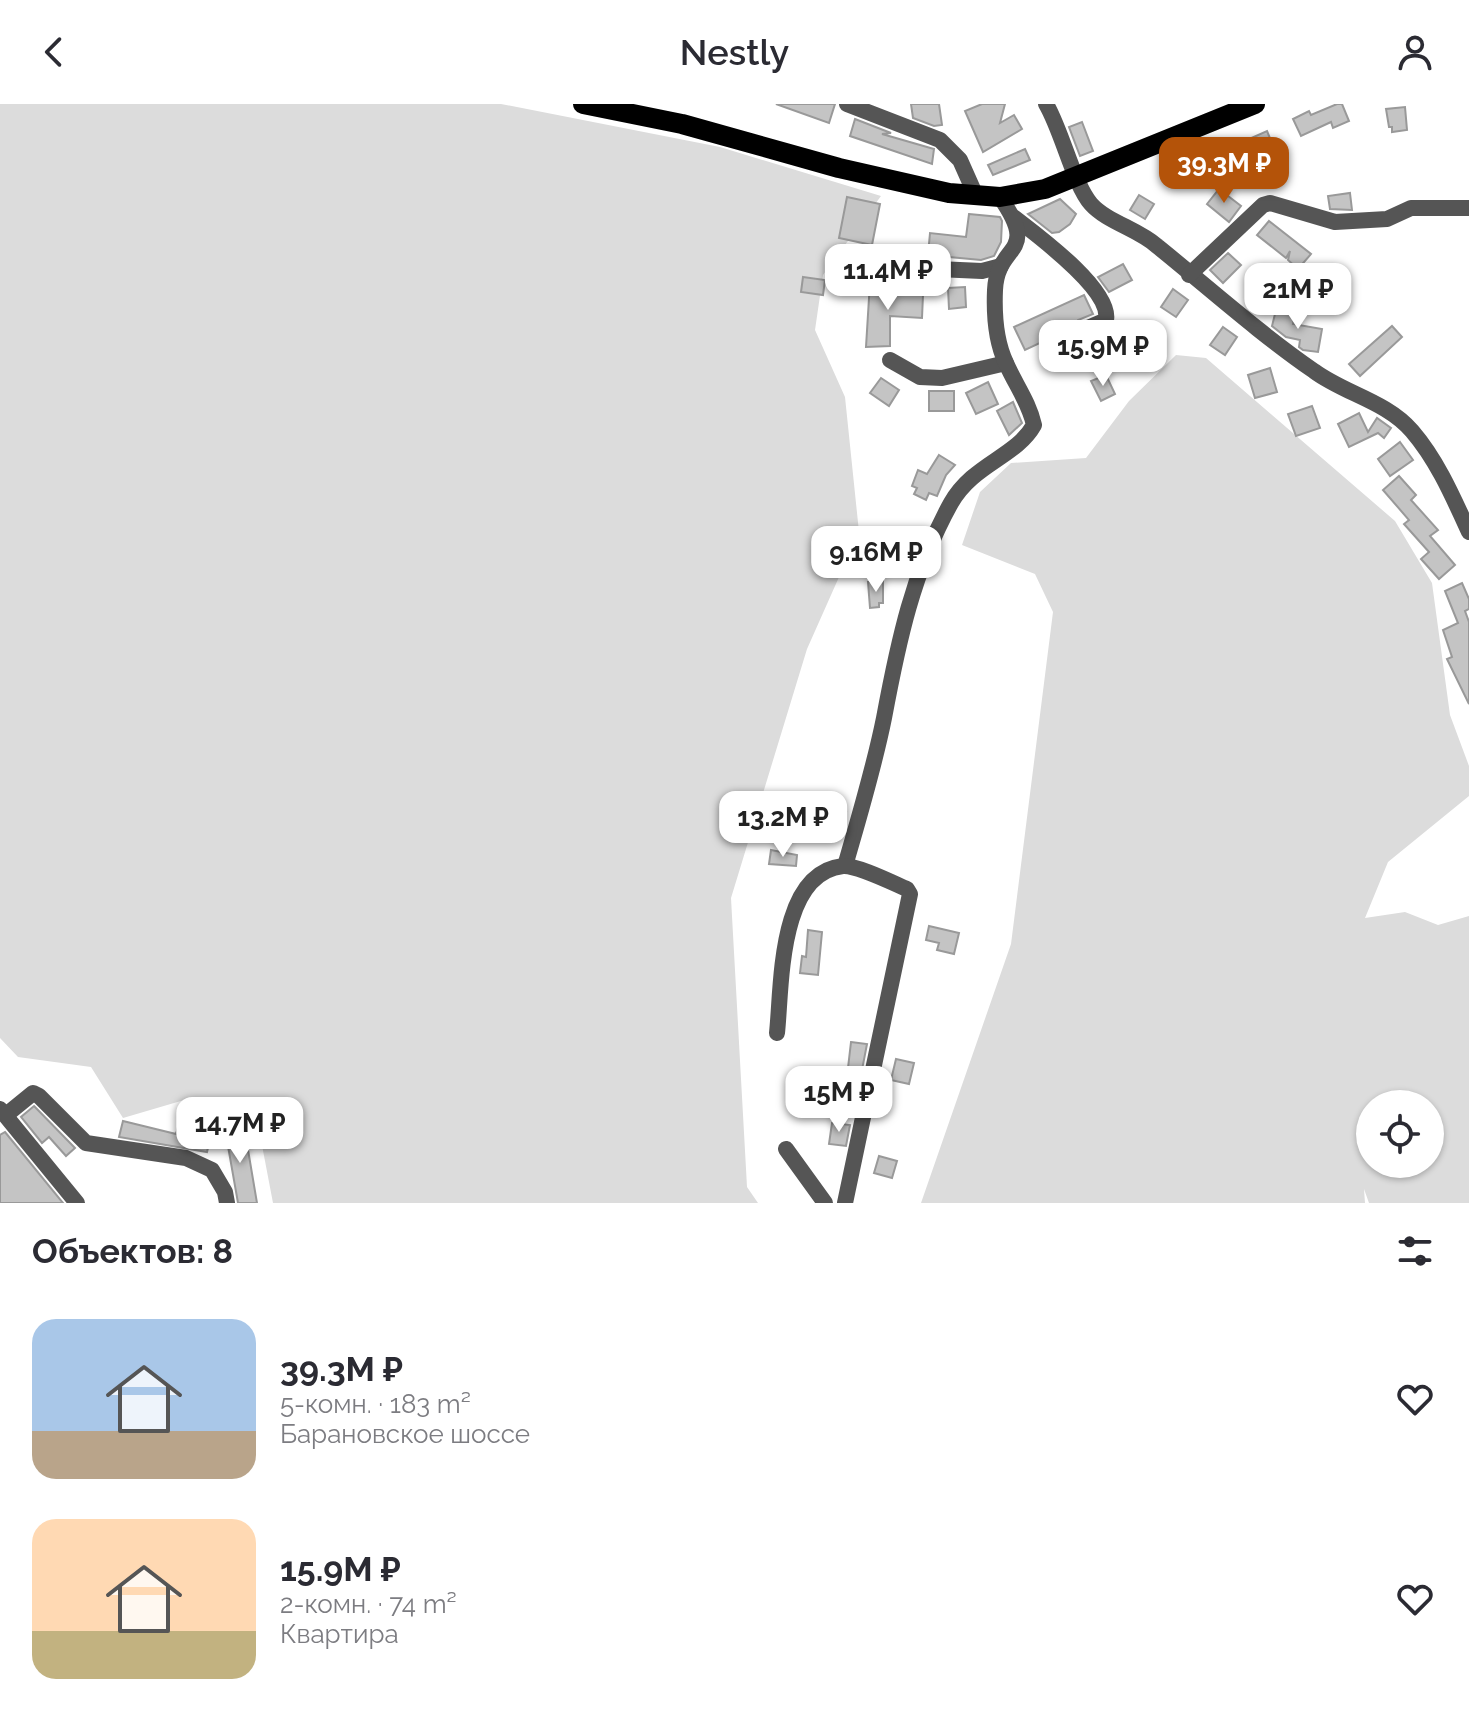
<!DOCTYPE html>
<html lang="ru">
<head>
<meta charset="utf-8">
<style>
	:root { --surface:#fff; --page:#f2f2f3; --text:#2b2b33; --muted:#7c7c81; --accent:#b45309 }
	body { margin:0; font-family:Raleway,sans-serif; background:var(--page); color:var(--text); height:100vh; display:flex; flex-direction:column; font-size:30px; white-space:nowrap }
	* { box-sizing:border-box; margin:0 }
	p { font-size:26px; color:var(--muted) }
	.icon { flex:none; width:44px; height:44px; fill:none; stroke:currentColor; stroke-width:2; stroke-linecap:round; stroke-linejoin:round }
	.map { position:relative; height:1099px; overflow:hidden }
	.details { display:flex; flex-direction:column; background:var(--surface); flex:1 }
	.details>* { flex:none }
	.controls { position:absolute; left:1356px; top:986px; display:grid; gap:16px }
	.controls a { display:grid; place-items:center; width:88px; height:88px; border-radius:50%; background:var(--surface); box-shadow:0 2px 6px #0004; font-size:40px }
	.price { position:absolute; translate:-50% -68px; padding:0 18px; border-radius:16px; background:#fff; color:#222; font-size:26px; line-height:52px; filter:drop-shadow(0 2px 4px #0008) }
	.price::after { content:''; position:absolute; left:50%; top:48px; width:24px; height:18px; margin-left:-12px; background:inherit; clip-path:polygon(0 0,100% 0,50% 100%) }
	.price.selected { background:var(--accent); color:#fff }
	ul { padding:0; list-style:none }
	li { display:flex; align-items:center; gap:24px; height:200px; padding:0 32px }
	li span { display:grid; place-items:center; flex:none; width:224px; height:160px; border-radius:24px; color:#555 }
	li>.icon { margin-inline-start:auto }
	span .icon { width:96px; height:96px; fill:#fffc; stroke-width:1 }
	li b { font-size:34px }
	h2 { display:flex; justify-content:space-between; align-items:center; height:96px; padding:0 32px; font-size:34px }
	header { display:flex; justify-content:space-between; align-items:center; height:104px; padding:0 32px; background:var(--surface); font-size:36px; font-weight:600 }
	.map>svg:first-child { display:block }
	.green { fill:#dcdcdc; fill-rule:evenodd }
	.building { fill:#c4c4c4; stroke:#999; stroke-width:2 }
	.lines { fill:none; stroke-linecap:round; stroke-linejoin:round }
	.minor { stroke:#555; stroke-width:16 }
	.major { stroke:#000; stroke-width:20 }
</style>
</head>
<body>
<header><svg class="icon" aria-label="back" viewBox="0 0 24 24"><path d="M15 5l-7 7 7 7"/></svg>Nestly<svg class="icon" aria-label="person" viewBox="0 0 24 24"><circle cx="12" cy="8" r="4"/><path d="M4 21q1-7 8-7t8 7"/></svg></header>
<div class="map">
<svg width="1469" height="1099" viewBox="0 0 1469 1099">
	<rect width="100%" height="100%" fill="#fff"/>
	<g class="green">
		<path d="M0,0H501L720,43L881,92L823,171L815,226L845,293L859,428L807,545L731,794L747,1083L758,1099H273L253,994H191L123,1014L91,963L18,953L0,934Z"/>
		<path d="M1176,251L1206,254L1395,417L1432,479L1450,611L1469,662V692L1388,758L1365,814L1405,808L1438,821L1469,812V1099H1369L1364,1085L1365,1099H921L1011,840L1053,508L1035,470L962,441L980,388L1011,359L1086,354L1129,297ZM1370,1000H1430V1060H1370Z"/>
	</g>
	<g class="building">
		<path d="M776,0H835L829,19Z"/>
		<path d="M911,0H939L942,21L934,22L913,14Z"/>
		<path d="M982,0H1005L1000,19L1014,11L1022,25L983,48L965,7Z"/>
		<path d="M1337,0H1342L1349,17L1333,24L1331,18L1301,32L1293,15L1309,7L1311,11Z"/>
		<path d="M1405,3L1407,26L1392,28V23H1389L1386,5Z"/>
		<path d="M855,15L891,29L882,30L934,45L932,60L850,32Z"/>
		<path d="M1082,18L1093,47L1080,52L1069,23Z"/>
		<path d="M1267,27L1276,49L1258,56L1249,35Z"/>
		<path d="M1025,45L1030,56L993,71L988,61Z"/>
		<path d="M1203,47L1210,62L1182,80L1170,57L1185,49L1188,55Z"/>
		<path d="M1219,85L1241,102L1229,118L1207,100Z"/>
		<path d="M1350,89L1352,106L1330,105L1328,92Z"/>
		<path d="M1139,91L1154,100L1145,115L1130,106Z"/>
		<path d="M847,93L880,100L872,141L839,134Z"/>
		<path d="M1060,95L1076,110L1070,120L1059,128L1052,129L1028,110Z"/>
		<path d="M969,110L1000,113L1002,117L1001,138L994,152L981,156L928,151L930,129L966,133Z"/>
		<path d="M1269,117L1311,150L1298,165L1288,156L1290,147L1286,154L1257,131Z"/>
		<path d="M1228,149L1241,161L1223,179L1210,166Z"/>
		<path d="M1123,160L1132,176L1109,188L1098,173Z"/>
		<path d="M803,173L825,176L823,191L801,188Z"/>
		<path d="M870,178L896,182L895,190L923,191L922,214L890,212V242L866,243Z"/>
		<path d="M965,183L966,203L949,205L948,184Z"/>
		<path d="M1173,185L1188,196L1176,213L1161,203Z"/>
		<path d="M1084,191L1093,210L1078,216L1072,224L1025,246L1014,223Z"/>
		<path d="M1276,206L1295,211L1293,220L1322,225L1318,248L1303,246L1299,243L1300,236L1286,233L1272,222Z"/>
		<path d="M1392,222L1402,233L1360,272L1349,260Z"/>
		<path d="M1223,223L1237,233L1225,251L1210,241Z"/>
		<path d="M1270,264L1277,288L1255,294L1248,271Z"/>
		<path d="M1106,271L1115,290L1101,297L1091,277Z"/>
		<path d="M881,274L899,286L889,302L870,289Z"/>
		<path d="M988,278L998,300L976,310L966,289Z"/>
		<rect x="929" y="287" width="25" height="20"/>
		<path d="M1013,298L1022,319L1009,331L997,307Z"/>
		<path d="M1312,302L1320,324L1296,332L1288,310Z"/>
		<path d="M1359,309L1368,328L1377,314L1391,324L1384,334L1378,329L1349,343L1338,320Z"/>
		<path d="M1400,338L1413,356L1390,372L1378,355Z"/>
		<path d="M939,351L955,361L946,371L937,392L929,389L926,396L914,390L917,384L912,382L918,366L927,370Z"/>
		<path d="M1399,372L1416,391L1411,396L1438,426L1430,432L1455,461L1439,475L1421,455L1429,448L1404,420L1409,416L1383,386Z"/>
		<path d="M883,477V499H879V503L870,504L868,478Z"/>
		<path d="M1462,479L1469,495V505L1465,507L1469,518V600L1447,555L1452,553L1443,526L1458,519L1445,487Z"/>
		<path d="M821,704L846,708L843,725L818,721Z"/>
		<path d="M771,746L797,751L796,762L769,760Z"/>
		<path d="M929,822L959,829L954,850L937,846L939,839L926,836Z"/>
		<path d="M808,826L822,828L818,871L800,869L802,852L806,853Z"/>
		<path d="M851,938L867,940L862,966L848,964Z"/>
		<path d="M896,955L914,959L909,980L891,976Z"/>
		<path d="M34,1002L75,1044L66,1052L49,1033L42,1039L21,1013Z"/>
		<path d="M222,1008L234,1011L229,1037L246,1034L257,1099H238Z"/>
		<path d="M123,1017L176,1030L178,1023L211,1031L207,1048L119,1033Z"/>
		<path d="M832,1019L850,1021L846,1042L829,1040Z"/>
		<path d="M5,1028L63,1099H0V1031Z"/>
		<path d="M879,1052L897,1057L892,1074L874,1069Z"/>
	</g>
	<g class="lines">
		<g class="minor">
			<path d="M847,0L940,36L960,56L976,92"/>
			<path d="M1046,0C1062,27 1074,81 1091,100C1107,118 1138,125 1157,142C1209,184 1259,229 1314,267C1345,290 1386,297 1412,327C1437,356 1453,393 1469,428"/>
			<path d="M1015,114C1037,131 1112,186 1106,216L1083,226L1094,255"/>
			<path d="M915,164L982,167L1001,162"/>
			<path d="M1189,171L1263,101L1270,99L1335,118L1387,115L1411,104H1469"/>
			<path d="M890,256L920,273L942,274L1006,259"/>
			<path d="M845,762C859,713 874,664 884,614C898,539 913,467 951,399C973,360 1016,353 1034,321C1029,298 1015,280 1006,259C996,238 994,209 995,186C997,138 1041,152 1000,93"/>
			<path d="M777,929C782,882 778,769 843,762C857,761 893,779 907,785L910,790L845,1099"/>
			<path d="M0,1005L77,1099"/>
			<path d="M6,1011L33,989L39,992L86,1039L186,1054L212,1066L225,1088L227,1099"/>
			<path d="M786,1045L825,1099"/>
		</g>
		<path class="major" d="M583,0L682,20L839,64L949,89L1000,93L1045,85L1255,0"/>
	</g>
</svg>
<div class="controls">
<a><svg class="icon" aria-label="locate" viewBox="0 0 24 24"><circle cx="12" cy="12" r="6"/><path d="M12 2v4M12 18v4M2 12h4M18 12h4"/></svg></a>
</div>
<b class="price selected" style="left:1224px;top:101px">39.3M ₽</b>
<b class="price" style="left:888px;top:208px">11.4M ₽</b>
<b class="price" style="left:1298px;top:227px">21M ₽</b>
<b class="price" style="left:1103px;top:284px">15.9M ₽</b>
<b class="price" style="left:876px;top:490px">9.16M ₽</b>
<b class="price" style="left:783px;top:755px">13.2M ₽</b>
<b class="price" style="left:839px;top:1030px">15M ₽</b>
<b class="price" style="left:240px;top:1061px">14.7M ₽</b>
</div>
<section class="details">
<h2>Объектов: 8<svg class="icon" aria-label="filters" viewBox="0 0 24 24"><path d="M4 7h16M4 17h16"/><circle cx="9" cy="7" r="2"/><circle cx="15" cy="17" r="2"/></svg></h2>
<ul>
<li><span style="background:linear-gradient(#a9c7e8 70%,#b9a48a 0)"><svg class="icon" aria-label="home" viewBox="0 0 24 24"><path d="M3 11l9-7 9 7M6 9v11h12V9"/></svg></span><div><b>39.3M ₽</b><p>5-комн. · 183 m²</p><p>Барановское шоссе</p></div><svg class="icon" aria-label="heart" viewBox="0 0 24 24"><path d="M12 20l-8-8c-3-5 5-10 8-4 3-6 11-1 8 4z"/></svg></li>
<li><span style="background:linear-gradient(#ffd9b3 70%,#c2b280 0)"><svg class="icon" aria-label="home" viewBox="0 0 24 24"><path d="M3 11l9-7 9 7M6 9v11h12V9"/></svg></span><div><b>15.9M ₽</b><p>2-комн. · 74 m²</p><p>Квартира</p></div><svg class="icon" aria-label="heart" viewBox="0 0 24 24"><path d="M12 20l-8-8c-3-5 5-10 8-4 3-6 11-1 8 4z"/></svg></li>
</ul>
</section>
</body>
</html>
